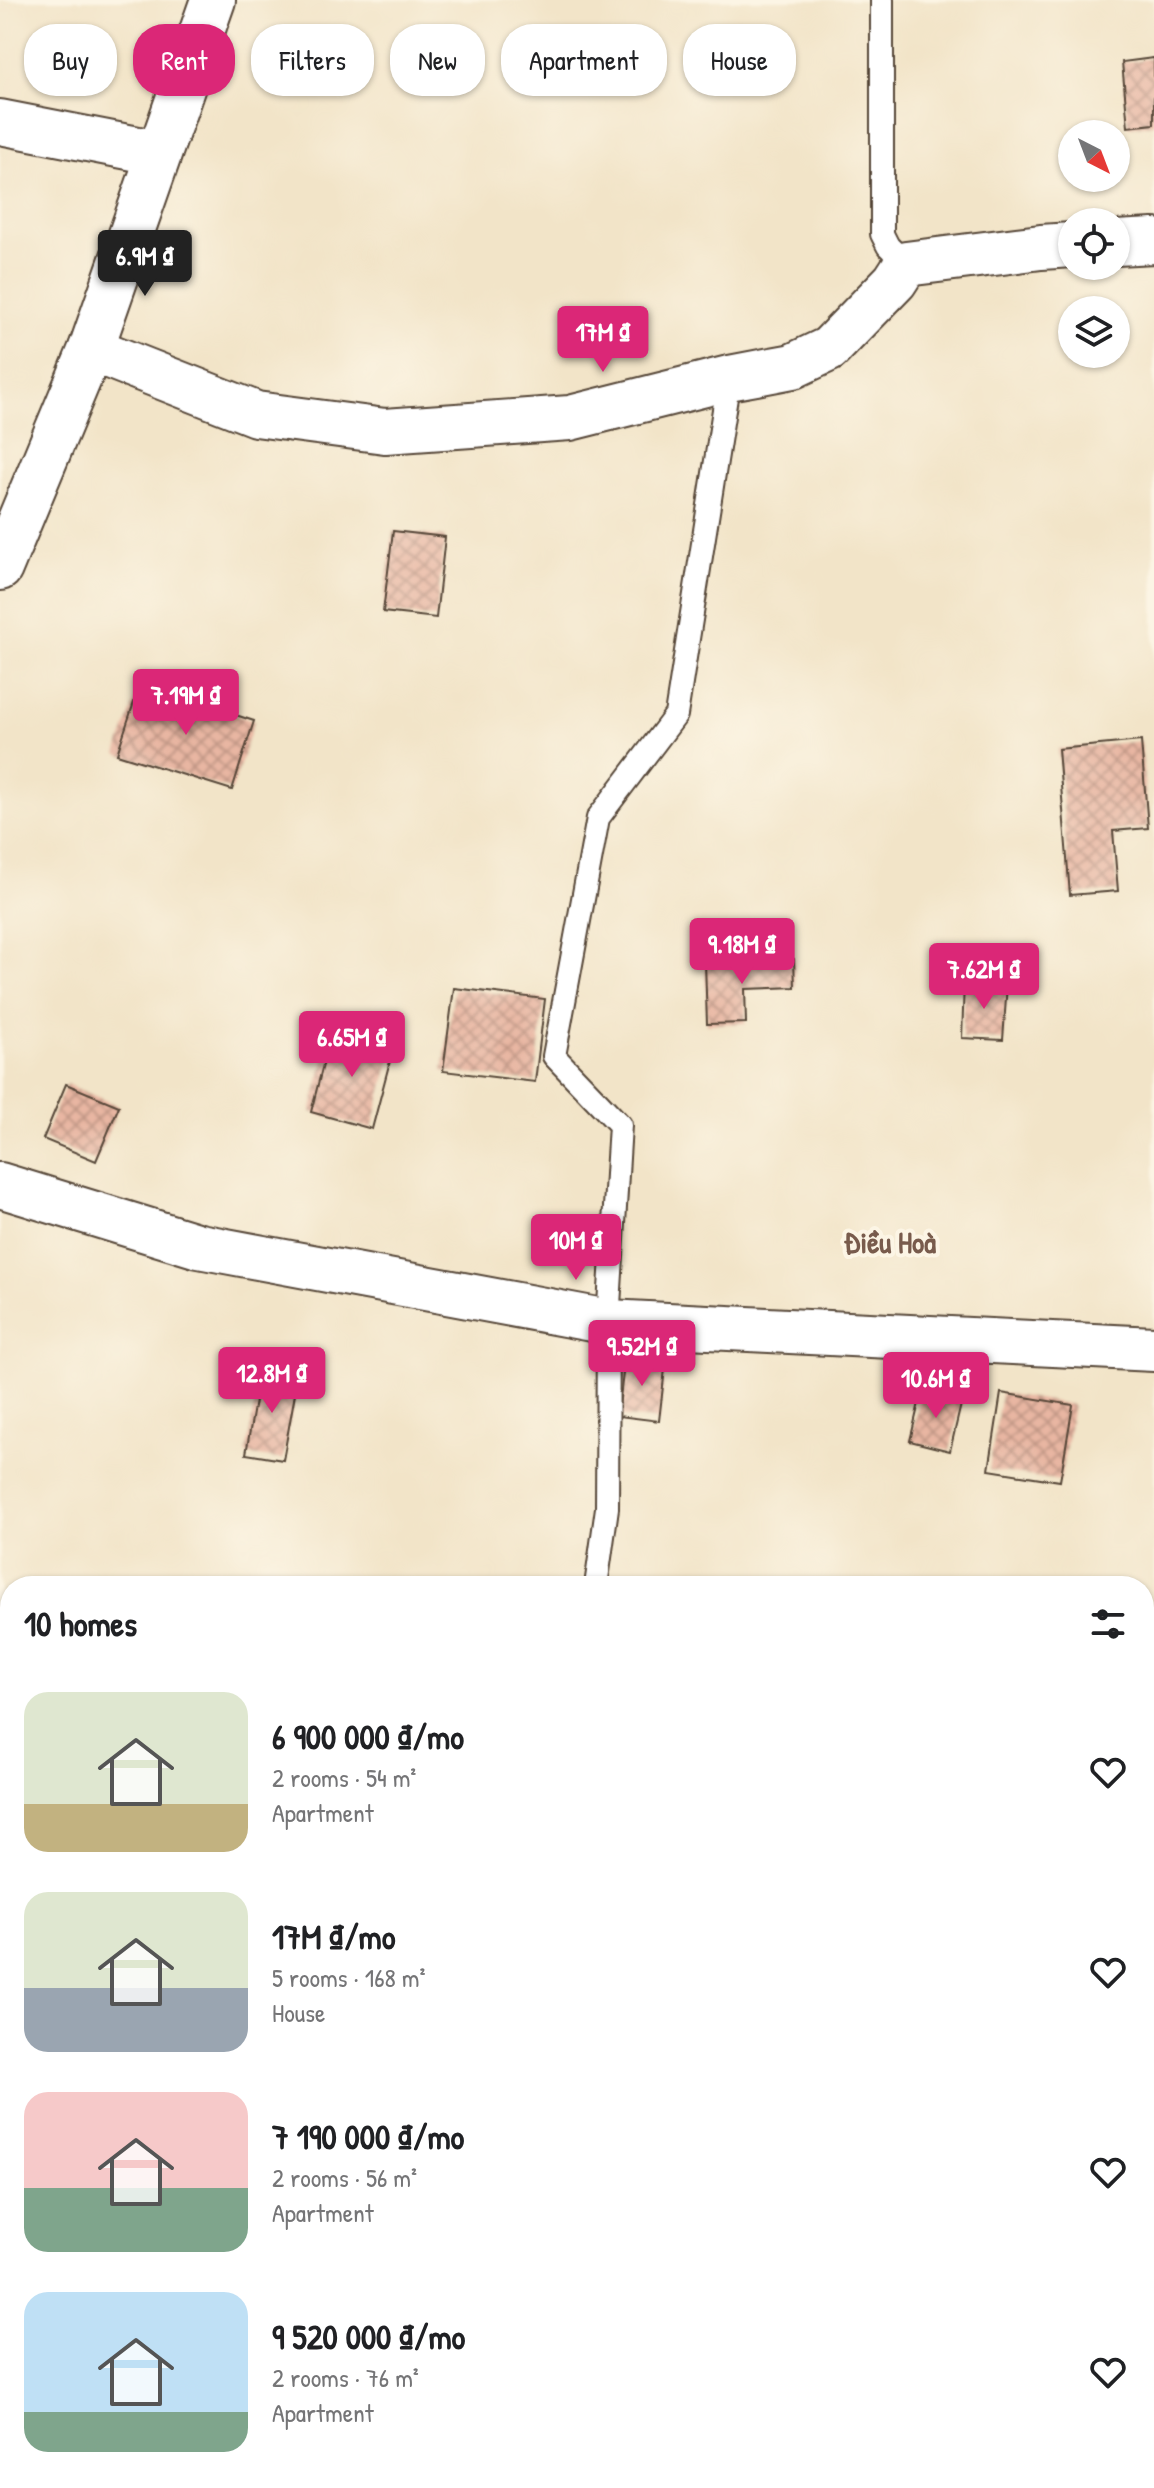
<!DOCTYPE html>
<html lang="en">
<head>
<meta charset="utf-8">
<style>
	:root { --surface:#fff; --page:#f6f6f6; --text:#202124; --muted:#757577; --accent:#db2777 }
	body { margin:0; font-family:"Patrick Hand",sans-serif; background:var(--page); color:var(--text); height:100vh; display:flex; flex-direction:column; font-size:30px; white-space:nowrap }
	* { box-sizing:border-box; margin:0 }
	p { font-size:26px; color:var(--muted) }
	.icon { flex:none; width:44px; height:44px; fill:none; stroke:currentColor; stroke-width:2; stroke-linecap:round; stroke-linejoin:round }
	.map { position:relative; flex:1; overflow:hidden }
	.drawer { position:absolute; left:0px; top:1576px; width:1154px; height:912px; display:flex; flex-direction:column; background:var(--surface); border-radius:32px 32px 0 0; box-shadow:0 2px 6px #0004 }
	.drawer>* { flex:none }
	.banner { position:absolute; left:24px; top:24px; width:1106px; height:72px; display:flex; gap:16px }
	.needle { width:52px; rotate:138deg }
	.fabs { position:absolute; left:1058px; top:120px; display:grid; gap:16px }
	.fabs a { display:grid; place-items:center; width:72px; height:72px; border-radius:50%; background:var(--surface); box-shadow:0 2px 6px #0004; font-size:40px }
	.price { position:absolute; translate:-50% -68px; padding:0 18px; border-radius:8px; background:var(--accent); color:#fff; font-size:26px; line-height:52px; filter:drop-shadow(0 2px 4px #0008) }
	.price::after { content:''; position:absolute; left:50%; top:48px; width:24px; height:18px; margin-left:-12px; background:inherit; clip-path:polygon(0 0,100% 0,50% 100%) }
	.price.selected { background:#222; color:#fff }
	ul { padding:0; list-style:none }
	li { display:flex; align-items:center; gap:24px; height:200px; padding:0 24px }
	li span { display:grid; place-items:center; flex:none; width:224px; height:160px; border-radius:24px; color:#555 }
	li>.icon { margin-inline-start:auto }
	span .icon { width:96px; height:96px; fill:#fffc; stroke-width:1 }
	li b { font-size:34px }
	h2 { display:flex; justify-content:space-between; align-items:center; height:96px; padding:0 24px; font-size:34px }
	.chip { padding:0 28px; border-radius:32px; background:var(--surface); box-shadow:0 2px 6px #0004; font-size:28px; line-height:72px }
	.chip.selected { background:var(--accent); color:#fff }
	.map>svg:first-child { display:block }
	.water { fill:url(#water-rules); stroke:#4a6678; stroke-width:2 }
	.building { fill:url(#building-cross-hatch) }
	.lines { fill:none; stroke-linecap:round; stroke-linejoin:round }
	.service-casing { stroke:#564638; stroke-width:26 }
	.minor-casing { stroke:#564638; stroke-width:48 }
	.tertiary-casing { stroke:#564638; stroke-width:48 }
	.service { stroke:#fff; stroke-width:22 }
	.minor { stroke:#fff; stroke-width:44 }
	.tertiary { stroke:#fff; stroke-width:44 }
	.labels { text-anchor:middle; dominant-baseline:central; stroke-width:8; stroke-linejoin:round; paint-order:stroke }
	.quarter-label { font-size:30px; font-weight:bold; fill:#785b4c; stroke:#fcf5e5 }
</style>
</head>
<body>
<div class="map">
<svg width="1154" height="2488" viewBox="0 0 1154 2488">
	<defs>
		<pattern id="water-rules" width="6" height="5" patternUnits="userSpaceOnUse" patternTransform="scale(2)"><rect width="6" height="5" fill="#5aa3d1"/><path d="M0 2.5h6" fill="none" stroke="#4c85a9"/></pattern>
		<pattern id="building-cross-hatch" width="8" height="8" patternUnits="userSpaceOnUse" patternTransform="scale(2)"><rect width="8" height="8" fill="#e8b6a2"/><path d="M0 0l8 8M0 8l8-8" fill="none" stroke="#bd9483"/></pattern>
	</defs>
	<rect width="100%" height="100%" fill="#fcf5e5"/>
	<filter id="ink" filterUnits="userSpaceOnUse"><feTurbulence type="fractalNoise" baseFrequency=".0125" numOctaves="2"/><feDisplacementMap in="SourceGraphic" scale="16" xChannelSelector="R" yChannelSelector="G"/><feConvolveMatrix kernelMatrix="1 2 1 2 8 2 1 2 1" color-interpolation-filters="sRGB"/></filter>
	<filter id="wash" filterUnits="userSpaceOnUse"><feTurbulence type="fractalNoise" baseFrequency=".006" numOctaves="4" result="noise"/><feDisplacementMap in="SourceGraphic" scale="32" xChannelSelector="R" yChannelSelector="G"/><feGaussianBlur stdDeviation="1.8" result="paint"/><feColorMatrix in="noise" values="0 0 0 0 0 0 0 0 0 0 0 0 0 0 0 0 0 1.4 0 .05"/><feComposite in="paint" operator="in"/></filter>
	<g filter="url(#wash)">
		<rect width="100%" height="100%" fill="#f2e4c8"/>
		<path class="water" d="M0,2326L10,2328V2478L1144,2477L1154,2478V2488H0Z"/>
		<g id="blocks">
			<g class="building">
				<path d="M1154,58V124L1128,127L1122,62Z"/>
				<path d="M393,531L445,537L436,618L383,612Z"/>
				<path d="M140,684L254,721L232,790L117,754Z"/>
				<path d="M1141,741L1148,828L1113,831L1118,891L1070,895L1058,749Z"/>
				<path d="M794,959L795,987L745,989L746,1023L707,1024L705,962Z"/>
				<path d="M964,982L1007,984L1003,1040L962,1038Z"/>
				<path d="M454,988L545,999L535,1082L443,1071Z"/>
				<path d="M332,1029L394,1046L372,1129L311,1112Z"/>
				<path d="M66,1084L119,1106L96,1161L43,1139Z"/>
				<path d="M625,1356L666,1360L659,1421L618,1416Z"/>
				<path d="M260,1371L298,1377L283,1460L246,1454Z"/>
				<path d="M922,1390L962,1400L950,1451L910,1441Z"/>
				<path d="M1001,1393L1073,1405L1060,1481L989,1470Z"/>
				<path d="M1144,1716L1154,1720V1758L1144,1755Z"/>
				<path d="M4,1843L10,1844V1921L0,1920V1873Z"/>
				<path d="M8,2038H10V2138L0,2137V2092Z"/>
				<path d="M1144,2209L1154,2212V2267L1150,2278L1144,2276Z"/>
			</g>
		</g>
	</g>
	<g filter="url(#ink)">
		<use href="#blocks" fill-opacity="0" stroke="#564638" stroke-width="2"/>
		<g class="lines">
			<g class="service-casing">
				<g id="service">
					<path d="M882,0V234L888,246L906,264"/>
					<path d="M596,1586L607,1508L608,1322L620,1125L554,1056L598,818L676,715L729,378"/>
					<path d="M1144,2015L1154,2016"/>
				</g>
			</g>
			<g class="minor-casing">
				<g id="minor">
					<path d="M0,122L159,153"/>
					<path d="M1116,243L1154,241"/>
					<path d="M91,349L256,414L385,431L570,418L729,378L793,366L829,349L895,281L906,264L1041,247L1072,245"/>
					<path d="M0,568L91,349L213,0"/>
					<path d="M0,1987L8,1953"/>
					<path d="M0,2163L1,2160"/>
					<path d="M0,2219L10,2221"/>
					<path d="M1144,2384L1154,2385"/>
				</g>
			</g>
			<g class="tertiary-casing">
				<path id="tertiary" d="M0,1185L199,1246L608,1322L1154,1349"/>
			</g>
			<use href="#service" class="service"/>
			<use href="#minor" class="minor"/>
			<use href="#tertiary" class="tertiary"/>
		</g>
	</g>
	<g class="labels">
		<g class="quarter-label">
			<text x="890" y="1242">Điều Hoà</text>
		</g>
	</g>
</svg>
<div class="fabs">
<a><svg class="needle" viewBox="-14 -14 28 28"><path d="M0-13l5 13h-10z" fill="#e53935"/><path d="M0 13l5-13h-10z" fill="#757577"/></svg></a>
<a><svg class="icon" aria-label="locate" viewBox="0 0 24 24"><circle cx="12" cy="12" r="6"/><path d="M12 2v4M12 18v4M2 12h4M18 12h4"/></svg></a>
<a><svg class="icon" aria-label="layers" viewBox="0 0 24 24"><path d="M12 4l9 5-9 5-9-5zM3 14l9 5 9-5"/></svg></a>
</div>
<b class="price selected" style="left:145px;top:298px">6.9M ₫</b>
<b class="price" style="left:603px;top:374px">17M ₫</b>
<b class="price" style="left:186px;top:737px">7.19M ₫</b>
<b class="price" style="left:742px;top:986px">9.18M ₫</b>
<b class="price" style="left:984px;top:1011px">7.62M ₫</b>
<b class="price" style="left:352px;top:1079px">6.65M ₫</b>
<b class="price" style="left:576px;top:1282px">10M ₫</b>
<b class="price" style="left:642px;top:1388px">9.52M ₫</b>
<b class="price" style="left:272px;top:1415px">12.8M ₫</b>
<b class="price" style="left:936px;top:1420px">10.6M ₫</b>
<div class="banner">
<a class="chip">Buy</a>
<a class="chip selected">Rent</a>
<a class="chip">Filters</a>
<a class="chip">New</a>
<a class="chip">Apartment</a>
<a class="chip">House</a>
</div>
<section class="drawer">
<h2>10 homes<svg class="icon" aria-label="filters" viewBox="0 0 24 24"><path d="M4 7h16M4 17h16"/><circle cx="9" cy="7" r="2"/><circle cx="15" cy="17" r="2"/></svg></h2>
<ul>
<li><span style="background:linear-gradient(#dfe7d0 70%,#c2b280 0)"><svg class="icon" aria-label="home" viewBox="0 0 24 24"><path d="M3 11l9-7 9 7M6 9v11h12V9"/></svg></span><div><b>6 900 000 ₫/mo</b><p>2 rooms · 54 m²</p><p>Apartment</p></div><svg class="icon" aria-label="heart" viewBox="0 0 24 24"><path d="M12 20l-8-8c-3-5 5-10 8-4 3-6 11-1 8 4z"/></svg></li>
<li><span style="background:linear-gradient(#dfe7d0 60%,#9aa5b1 0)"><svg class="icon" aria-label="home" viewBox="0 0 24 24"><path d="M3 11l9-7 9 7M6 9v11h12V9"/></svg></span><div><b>17M ₫/mo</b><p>5 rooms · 168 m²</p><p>House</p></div><svg class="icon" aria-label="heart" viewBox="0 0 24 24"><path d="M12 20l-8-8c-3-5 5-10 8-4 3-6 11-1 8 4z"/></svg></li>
<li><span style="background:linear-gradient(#f6c9c9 60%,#7fa58c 0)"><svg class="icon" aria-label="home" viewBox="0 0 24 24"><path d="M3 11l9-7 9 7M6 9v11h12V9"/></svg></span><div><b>7 190 000 ₫/mo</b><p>2 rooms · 56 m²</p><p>Apartment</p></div><svg class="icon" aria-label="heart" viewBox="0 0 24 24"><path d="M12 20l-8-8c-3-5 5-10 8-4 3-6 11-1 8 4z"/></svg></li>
<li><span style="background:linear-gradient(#bfe0f5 75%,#7fa58c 0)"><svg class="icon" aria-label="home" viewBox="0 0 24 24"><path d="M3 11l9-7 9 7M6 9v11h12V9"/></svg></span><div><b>9 520 000 ₫/mo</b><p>2 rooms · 76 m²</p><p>Apartment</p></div><svg class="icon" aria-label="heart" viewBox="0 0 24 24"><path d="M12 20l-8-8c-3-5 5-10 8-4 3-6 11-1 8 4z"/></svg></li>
</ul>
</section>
</div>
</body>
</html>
